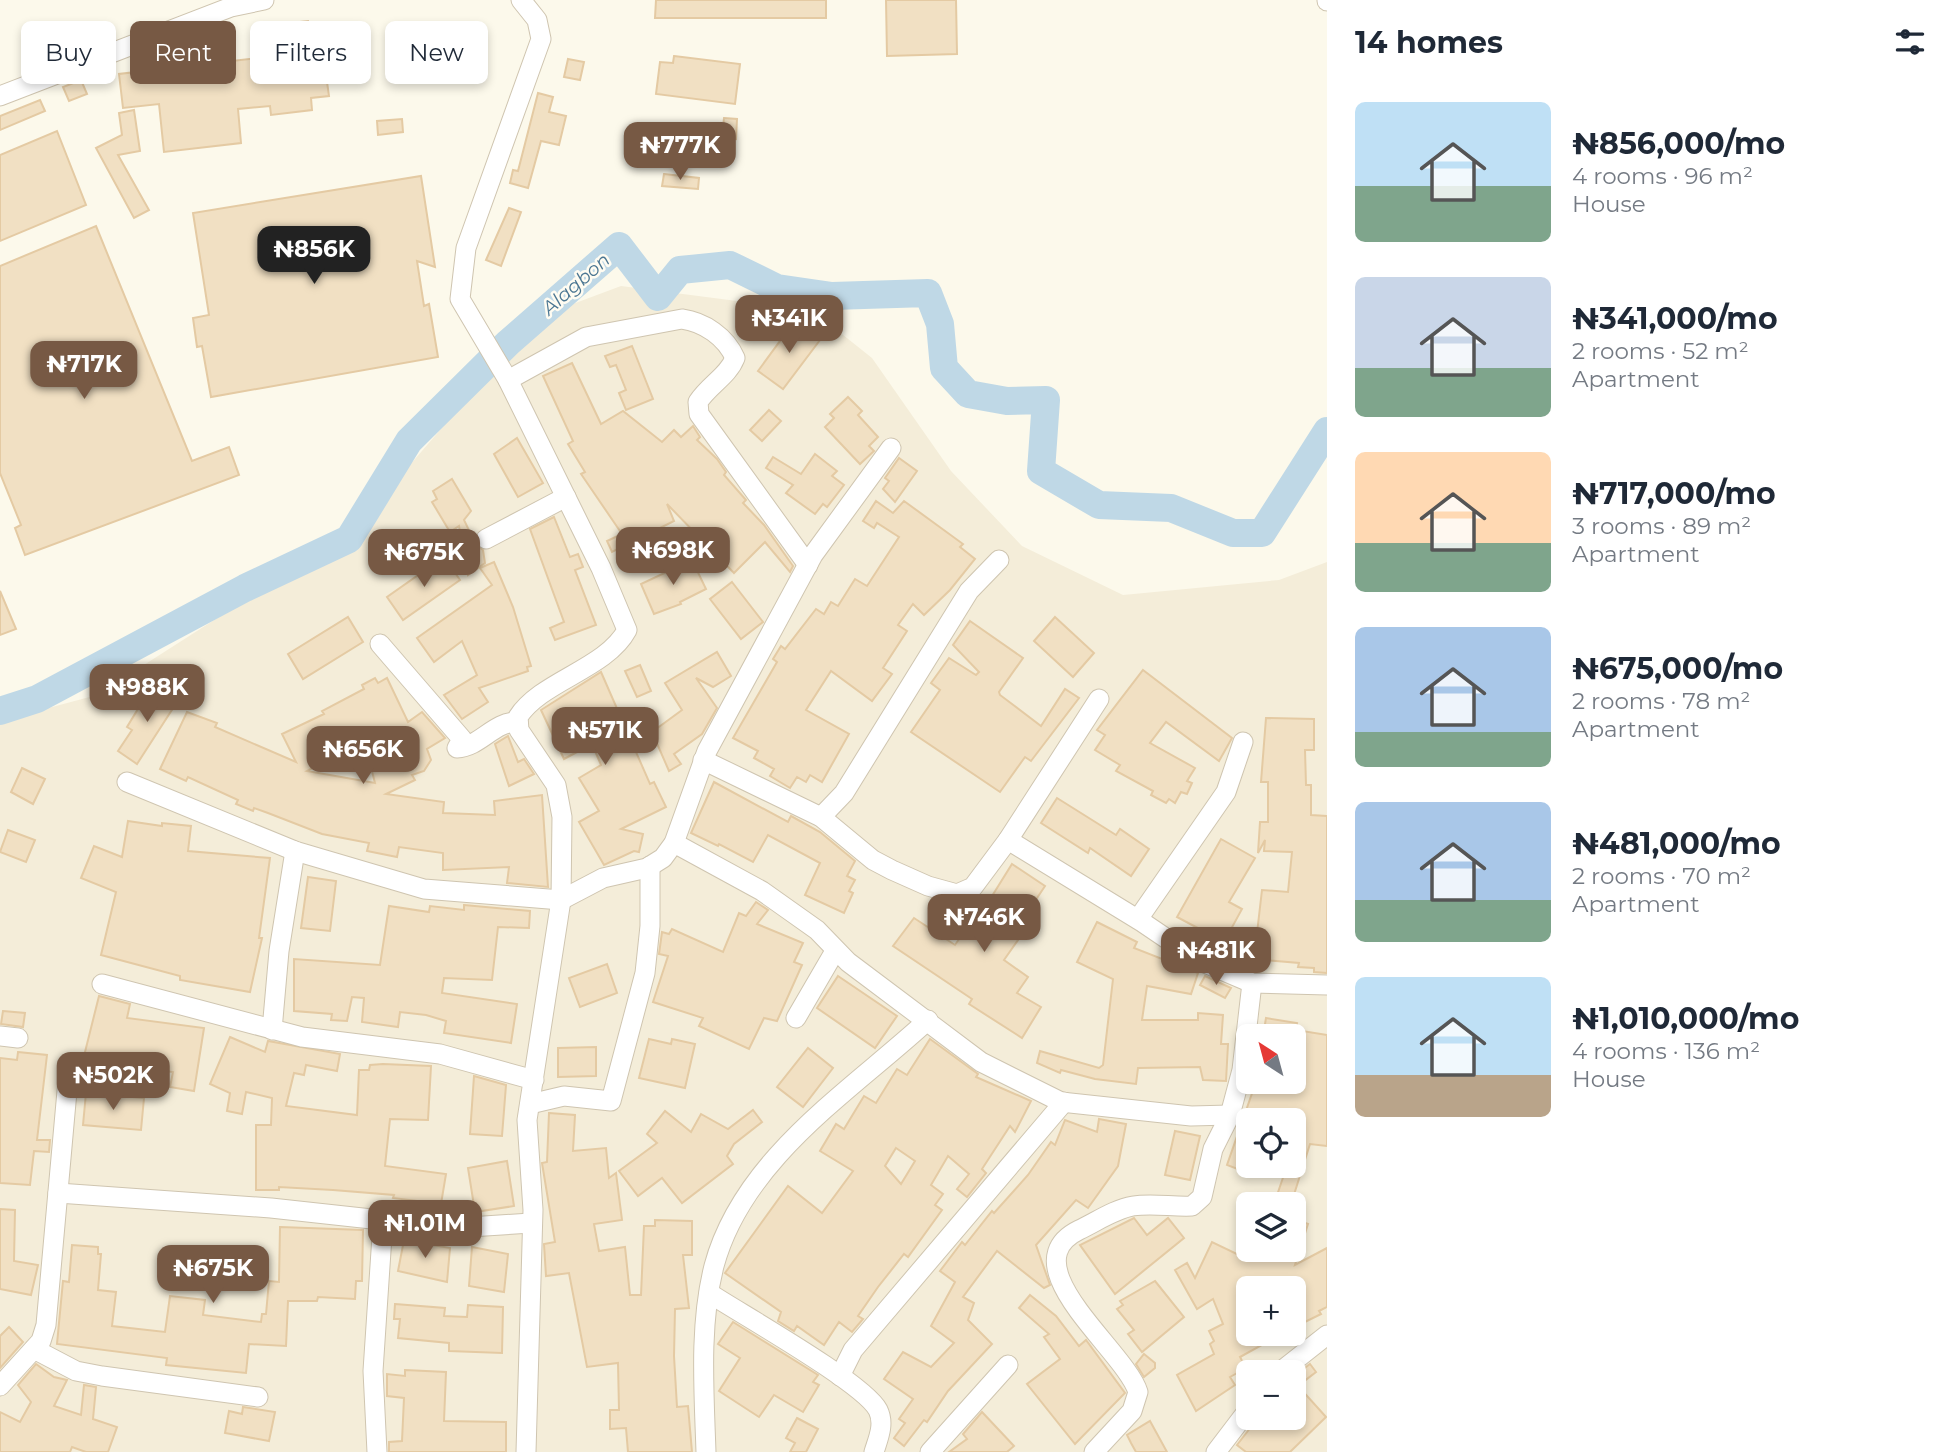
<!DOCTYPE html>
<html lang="en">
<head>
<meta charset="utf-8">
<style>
	:root { --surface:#fff; --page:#f6f6f7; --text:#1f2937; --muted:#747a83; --accent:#775944 }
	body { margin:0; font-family:Montserrat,sans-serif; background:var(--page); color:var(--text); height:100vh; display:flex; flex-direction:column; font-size:26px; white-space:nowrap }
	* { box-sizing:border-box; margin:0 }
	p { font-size:23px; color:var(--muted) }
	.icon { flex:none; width:38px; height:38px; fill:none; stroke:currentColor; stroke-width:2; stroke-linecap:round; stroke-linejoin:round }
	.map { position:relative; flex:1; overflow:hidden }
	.panel { display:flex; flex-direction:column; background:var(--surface); width:630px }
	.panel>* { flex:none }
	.top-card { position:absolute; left:21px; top:21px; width:665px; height:63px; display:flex; gap:14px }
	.needle { width:46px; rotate:324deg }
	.tools { position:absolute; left:1236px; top:1024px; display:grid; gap:14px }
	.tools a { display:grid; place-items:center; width:70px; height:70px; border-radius:10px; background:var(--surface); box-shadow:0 4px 10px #0003; font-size:35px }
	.price { position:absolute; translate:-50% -60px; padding:0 16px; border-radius:14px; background:var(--accent); color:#fff; font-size:23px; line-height:46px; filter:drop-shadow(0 2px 4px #0008) }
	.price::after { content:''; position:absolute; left:50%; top:42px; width:21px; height:16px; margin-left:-10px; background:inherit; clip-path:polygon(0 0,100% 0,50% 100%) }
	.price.active { background:#222; color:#fff }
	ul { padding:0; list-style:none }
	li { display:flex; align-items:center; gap:21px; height:175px; padding:0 28px }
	li span { display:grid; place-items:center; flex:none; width:196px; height:140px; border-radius:10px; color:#555 }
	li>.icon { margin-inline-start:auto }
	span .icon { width:84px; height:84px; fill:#fffc; stroke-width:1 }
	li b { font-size:30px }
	h2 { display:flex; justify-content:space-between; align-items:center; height:84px; padding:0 28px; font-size:30px }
	.pill { padding:0 24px; border-radius:10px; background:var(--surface); box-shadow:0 4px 10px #0003; font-size:24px; line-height:63px }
	.pill.active { background:var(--accent); color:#fff }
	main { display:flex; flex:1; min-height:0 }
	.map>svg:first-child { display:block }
	.residential { fill:#f4edd9; fill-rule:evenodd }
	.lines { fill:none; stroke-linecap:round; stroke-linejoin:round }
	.river { stroke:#bfd8e6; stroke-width:28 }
	.building { fill:#f1e0c3; stroke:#e4caa3; stroke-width:2; fill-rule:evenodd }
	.minor-casing { stroke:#cfc5b0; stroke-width:21 }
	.minor { stroke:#fff; stroke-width:19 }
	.labels { text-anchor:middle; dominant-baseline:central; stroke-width:5; stroke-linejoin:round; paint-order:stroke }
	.water-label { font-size:19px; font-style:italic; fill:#4b7692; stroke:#fffcf2 }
</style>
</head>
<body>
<main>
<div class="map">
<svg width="1327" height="1452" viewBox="0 0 1327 1452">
	<rect width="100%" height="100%" fill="#fcf9eb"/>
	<path class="residential" d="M621,286L813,311L872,358L951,471L1022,546L1123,595L1279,580L1327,562V1452H0V721L97,695L272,583L370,511L538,317ZM1248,1036H1293V1082H1248ZM1248,1120H1293V1166H1248ZM1248,1204H1293V1250H1248ZM1248,1288H1293V1334H1248ZM1248,1372H1293V1418H1248Z"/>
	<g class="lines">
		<path class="river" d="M0,711L37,699L245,588L349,539L409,441L508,343L619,246L658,297L680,270L730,265L777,288L832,296L928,293L940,324L944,368L968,394L1007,401L1046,400L1041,471L1099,505L1171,508L1233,533H1262L1327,431"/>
	</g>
	<g class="building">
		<path d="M656,0H826V18H655Z"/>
		<path d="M886,0H956L957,54L887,56Z"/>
		<path d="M308,21L312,52L341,48L345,80L327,82L329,96L311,98L312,110L271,115L270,106L238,109L241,143L164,152L159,104L123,108L119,74L188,66L187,37L205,34L206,64L285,55L282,24Z"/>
		<path d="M674,56L740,64L735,104L656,94L660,62L673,63Z"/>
		<path d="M568,59L584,62L580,80L564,77Z"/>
		<path d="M81,80L87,94L69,101L63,87Z"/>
		<path d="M538,93L553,97L549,112L566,116L559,145L541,141L528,188L510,183L513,170L518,171Z"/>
		<path d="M40,100L45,111L0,130V116Z"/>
		<path d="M134,110L140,151L118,155L149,210L134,218L96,148L122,135L119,113Z"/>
		<path d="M724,118L737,119L736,139L722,137Z"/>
		<path d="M402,119L403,132L378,135L377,121Z"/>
		<path d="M57,131L86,205L0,241V155Z"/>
		<path d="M664,174L699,178L698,189L662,186Z"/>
		<path d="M421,176L435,267L417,261L424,306L429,304L438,357L211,397L202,346L197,347L193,318L209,315L193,213Z"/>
		<path d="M509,208L521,212L501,266L486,260Z"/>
		<path d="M96,226L192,461L229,447L239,475L25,555L15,528L21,525L0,473V266Z"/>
		<path d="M794,322L820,340L783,389L758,371Z"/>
		<path d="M632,346L653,399L626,410L619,393L626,390L616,365L610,367L605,356Z"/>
		<path d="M572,363L601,424L623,411L662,442L674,430L681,437L693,426L700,437L697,440L717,459L726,472L724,475L746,500L743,503L764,525L793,566L790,572L765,542L734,573L667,504L674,521L612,552L607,541L622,534L581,474L585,472L568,444L573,441L543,376Z"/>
		<path d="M848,397L862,411L858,415L878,437L869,446L874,451L860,464L825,427L834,418L830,414Z"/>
		<path d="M769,410L781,421L762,441L750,430Z"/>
		<path d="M517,438L543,483L518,497L494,454Z"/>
		<path d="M815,454L837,471L832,476L844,485L827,507L823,504L815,514L786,493L793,485L766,468L773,457L801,474Z"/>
		<path d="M899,458L917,471L895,502L883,489L889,481L885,478Z"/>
		<path d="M452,479L471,511L464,520L476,545L483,550L485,563L468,575L459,526L450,532L432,502L437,499L433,491Z"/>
		<path d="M876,501L893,513L904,501L963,544L960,547L975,559L950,590L924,615L913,604L898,625L907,631L883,668L892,674L872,701L831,671L806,710L849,734L822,782L810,775L806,782L797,777L790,788L770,776L774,769L754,758L758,751L733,738L777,662L773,659L781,646L785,649L816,609L824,614L831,602L838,606L855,579L867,586L899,537L877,523L874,528L863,521Z"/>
		<path d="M554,517L570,557L578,554L583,567L575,570L596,625L555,640L550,628L564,622L530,529Z"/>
		<path d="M444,557L460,580L403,620L387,597Z"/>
		<path d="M692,560L706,589L680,602L681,604L654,614L641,584Z"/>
		<path d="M494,562L513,607L531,666L527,667L528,671L479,688L488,702L462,719L444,695L477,675L462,641L434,662L417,638L492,585L480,568Z"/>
		<path d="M732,582L763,622L741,639L710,599Z"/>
		<path d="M0,591L16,629L0,635Z"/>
		<path d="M348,617L363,642L303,679L288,654Z"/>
		<path d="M1055,617L1094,653L1073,677L1034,641Z"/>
		<path d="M970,621L1023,658L999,692L1000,695L1041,726L1065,689L1079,698L1031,761L1025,757L1000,792L911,732L940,690L931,683L949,658L976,675L979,672L953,645Z"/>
		<path d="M717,652L731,676L713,687L696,678L717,708L702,734L674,754L681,764L669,771L652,732L682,710L665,683Z"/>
		<path d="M640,665L651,691L637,697L625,671Z"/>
		<path d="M1143,670L1232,738L1219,761L1166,722L1150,743L1195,768L1187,781L1192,783L1187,794L1181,792L1175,803L1169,799L1166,803L1151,795L1153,791L1116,771L1120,765L1095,750L1105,735L1097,730Z"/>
		<path d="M601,672L650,784L654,782L666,807L621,829L643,834L639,852L634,851L604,865L579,822L599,811L579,778L601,765L592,744L564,759L541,710Z"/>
		<path d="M375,678L378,683L387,678L408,722L422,712L445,738L427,749L431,760L424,771L412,775L415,780L386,794L444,802L443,813L495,815L494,801L542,795L548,887L507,883L509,867L443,870V853L399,847L397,857L367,851L369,843L322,834L268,813L254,808L253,811L236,804L238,800L188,777L186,781L160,769L187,712L217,723L215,727L296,762L282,734L324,714L322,711L364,689L362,685ZM364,740L375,783L307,771Z"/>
		<path d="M152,686L177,702L137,764L118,751L132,730L127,727Z"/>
		<path d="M1266,718L1314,719V750H1305L1306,785H1311V815L1327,816V973L1314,972V968L1298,967L1299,963L1254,959L1262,890L1288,892L1292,852L1264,851L1265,840L1258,853L1260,822H1268V782H1261Z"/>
		<path d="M508,736L518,762L524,759L534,774L509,786L495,744Z"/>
		<path d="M22,768L45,779L33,804L11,792Z"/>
		<path d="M714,782L788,822L791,816L820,832L855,861L847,876L855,880L849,891L853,893L844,913L805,895L820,863L768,835L753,862L719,844L718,846L691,833Z"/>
		<path d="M1057,798L1116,835L1120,829L1149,849L1131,876L1090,848L1088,853L1041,823Z"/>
		<path d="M128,821L162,826V823L191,826L188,851L270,858L259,938H262L250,992L180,980V976L101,955L116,892L81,878L94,846L122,857Z"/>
		<path d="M8,830L35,840L26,862L0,852Z"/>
		<path d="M1221,839L1255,858L1229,902L1242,909L1224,942L1177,917Z"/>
		<path d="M1012,864L1045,886L1017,928L1023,933L1004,960L1028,977L1017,993L1041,1007L1022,1038L969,1004L972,999L893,946L914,918L955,945L971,922L974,925Z"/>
		<path d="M308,877L336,881L330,931L301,928Z"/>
		<path d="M756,902L768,910L757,924L803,943L794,962L802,965L777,1021L764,1018L749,1049L699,1026L703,1018L653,1002L668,956L659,954L662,932L669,934L672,929L723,952L739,913L746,916Z"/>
		<path d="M464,905L530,911L529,928L498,927L492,980L444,978L442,993L517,1004L511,1043L444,1033L446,1021L426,1015L400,1012L398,1027L362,1022L364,998L352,997L347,1021L331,1020L332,1014L294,1011V959L380,965L389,906L429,912L430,906L464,910Z"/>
		<path d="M1097,922L1137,942L1134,948L1198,973L1191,994L1147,986L1142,1020H1198V1013L1223,1015L1221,1044H1228L1226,1081L1203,1080L1200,1067L1138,1068L1136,1084L1095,1079L1061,1070L1060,1073L1037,1063L1040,1051L1099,1068L1103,1065L1113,979L1077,962Z"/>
		<path d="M607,964L617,993L580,1007L569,978Z"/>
		<path d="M838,976L897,1016L875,1048L817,1008Z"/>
		<path d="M1205,976L1231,988L1225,998L1200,985Z"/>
		<path d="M99,996L130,1004L127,1018L204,1028L194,1091L170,1087L173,1072L122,1066L120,1073L82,1064Z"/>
		<path d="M3,1011L25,1013L23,1027L1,1024Z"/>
		<path d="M1266,1018L1297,1023L1296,1030L1327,1035V1146L1310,1144L1291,1204H1274L1287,1166H1293V1120H1248V1173L1227,1165L1256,1082H1293V1036H1263Z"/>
		<path d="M230,1037L265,1052L268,1041L340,1054L337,1071L306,1065L304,1075L294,1073L286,1106L357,1115L359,1070H369L370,1065L383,1064L431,1066L428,1120L390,1119L385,1166L446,1174L441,1204L393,1198L394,1195L333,1190L279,1187V1190H256V1125H271L272,1098L246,1092L242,1114L227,1111L230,1093L210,1084Z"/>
		<path d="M649,1039L671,1044L672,1039L695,1044L685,1088L639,1078Z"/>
		<path d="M930,1039L978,1074L976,1077L1031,1101L1015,1132L1010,1126L982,1169L986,1173L967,1197L957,1189L969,1174L948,1156L931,1185L943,1194L935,1205L942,1210L908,1257L904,1254L878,1287L858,1316L863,1319L852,1332L839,1322L824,1345L797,1326L794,1331L778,1321L781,1312L725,1273L788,1186L822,1213L853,1171L820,1151L836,1124L844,1129L864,1096L876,1103L897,1069L907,1075ZM896,1148L915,1161L901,1184L885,1166Z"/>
		<path d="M596,1047V1076L558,1077V1048Z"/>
		<path d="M808,1048L833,1068L803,1107L777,1087Z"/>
		<path d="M18,1052L47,1055L37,1140H50L49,1152L34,1151L30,1185L0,1183V1058L17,1060Z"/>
		<path d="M474,1076L506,1085L502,1136L470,1134Z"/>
		<path d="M86,1093L144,1098L141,1130L83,1125Z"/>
		<path d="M753,1110L762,1122L734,1144L727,1156L733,1164L682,1203L662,1178L638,1196L619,1171L657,1143L647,1134L665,1111L691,1132L701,1114L728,1129Z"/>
		<path d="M549,1113L575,1115L573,1151L606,1148L609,1178L616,1173L622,1220L594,1224L599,1251L625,1247L630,1295H641L644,1226H655V1220L692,1221V1255H683L689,1308L675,1309L674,1356L677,1407L688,1406L692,1452H628L626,1428L610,1429V1410H619L618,1363L587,1367L569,1273L546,1276L544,1244L555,1242L542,1163L547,1162Z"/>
		<path d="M1099,1119L1126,1124L1118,1166L1088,1208L1076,1200L1036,1245L1050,1285L1044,1288L997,1251L963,1297L974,1303L968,1320L992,1344L948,1391L927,1422L924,1420L904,1446L894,1438L905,1423L899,1419L913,1399L884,1379L903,1352L931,1367L954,1343L931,1326L955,1282L940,1271L962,1242L965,1245L992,1211L994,1213L1028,1175L1051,1142L1055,1145L1065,1120L1097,1132Z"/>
		<path d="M1175,1131L1200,1136L1190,1180L1165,1175Z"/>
		<path d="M507,1161L514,1206L475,1212L468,1168Z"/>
		<path d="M0,1209L15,1210L14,1261L38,1265L31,1295L0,1289Z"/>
		<path d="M1134,1218L1147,1235L1168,1218L1184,1238L1115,1294L1080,1245Z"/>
		<path d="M1293,1219L1308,1224L1295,1265L1327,1248V1307L1319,1311L1321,1314L1293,1328V1288H1248V1334H1282L1240,1357L1246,1368L1230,1377L1235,1385L1196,1411L1177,1375L1214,1354L1210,1344L1214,1341L1209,1331L1223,1324L1213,1299L1197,1309L1175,1270L1187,1263L1195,1278L1212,1242L1243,1257L1244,1250H1293Z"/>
		<path d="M280,1227L363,1230L362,1281H356L355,1299L318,1297L317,1301H288L286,1346L249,1344L246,1373L166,1365L167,1358L57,1344L63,1281L69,1282L72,1245L98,1247V1254H101L98,1290L116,1292L112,1326L165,1332L170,1296L205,1300L203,1315L261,1322L262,1314H266L269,1281L279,1282Z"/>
		<path d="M404,1240L450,1248L447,1282L398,1271Z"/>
		<path d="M472,1247L508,1254L504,1292L469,1286Z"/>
		<path d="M1155,1281L1184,1317L1142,1352L1128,1334L1134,1330L1117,1309L1123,1305L1120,1301Z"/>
		<path d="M1030,1295L1056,1316L1079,1346L1086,1340L1125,1393L1075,1444L1027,1384L1060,1359L1044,1337L1049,1334L1019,1308Z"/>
		<path d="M395,1304L445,1308L444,1316L467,1317L468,1305L503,1307L502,1353L449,1351V1343L398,1338L400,1319H394Z"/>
		<path d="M733,1322L818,1375L813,1382L819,1385L803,1412L774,1395L759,1417L719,1391L740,1358L718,1344Z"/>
		<path d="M9,1327L23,1342L0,1368V1336Z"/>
		<path d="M1144,1354L1155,1363V1368L1144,1377L1136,1364Z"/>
		<path d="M36,1364L54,1377L67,1380L54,1406L81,1415L84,1385L96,1387L93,1419L117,1427L108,1452H86L72,1447L70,1452H0V1412L20,1422L31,1402L18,1385Z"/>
		<path d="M1310,1364L1316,1372L1298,1386L1326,1417L1290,1452H1246L1237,1445L1258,1418H1293V1377Z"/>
		<path d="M405,1370L446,1372L444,1421L506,1422V1452H389V1442L402,1441L404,1398L387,1396V1374L405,1376Z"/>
		<path d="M243,1407L275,1412L269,1441L225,1433L229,1411L242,1414Z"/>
		<path d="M982,1412L1014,1446L1007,1452H949L967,1439L963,1434Z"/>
		<path d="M797,1418L818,1429L806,1452H790L795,1443L786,1438Z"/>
		<path d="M1150,1421L1167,1452H1136L1131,1443L1127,1435Z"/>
	</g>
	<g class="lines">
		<g class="minor-casing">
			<g id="minor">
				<path d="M521,0L537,20L541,39L466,248L460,299L508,380L601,568L627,630C606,669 541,681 518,717L519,730L556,785L562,817L561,900L527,1120L533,1210L526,1452"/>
				<path d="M1327,0V1"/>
				<path d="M0,96L231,7L264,0"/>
				<path d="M508,380L586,337L682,319C704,322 726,337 735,358C728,376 709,385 698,402L699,414L808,565"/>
				<path d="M486,539L566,497"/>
				<path d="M380,644L462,739L457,748C480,747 494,721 518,722"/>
				<path d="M703,760L821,817L873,860L892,870L928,886L957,894L973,887L1008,840L1099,699"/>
				<path d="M127,782L295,851L424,889L561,900L603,878L647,868L663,858L674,843L707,751L813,555L891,448"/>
				<path d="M821,817L844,793L969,591L999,560"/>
				<path d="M1008,840L1142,922L1198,960L1252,983L1327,985"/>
				<path d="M674,843L762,891L817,930L848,962L981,1062L1061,1102L1191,1116L1230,1115"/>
				<path d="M1138,919L1226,792L1243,742"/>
				<path d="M102,984L302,1037L440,1054L534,1080"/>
				<path d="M796,1018L835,951"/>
				<path d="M272,1030L279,951L295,851"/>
				<path d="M0,1036L18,1038"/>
				<path d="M530,1104L564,1096L611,1101L645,973L650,926V866"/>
				<path d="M58,1193L271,1208L454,1228L531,1223"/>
				<path d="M709,1293C741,1314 864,1383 878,1410C885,1424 878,1439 874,1452"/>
				<path d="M34,1349L76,1371L102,1376L258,1397"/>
				<path d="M1280,1372L1327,1335"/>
				<path d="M840,1376L853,1350L1064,1102"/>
				<path d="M0,1386L41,1341L46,1325L68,1080"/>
				<path d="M377,1452L373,1371L383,1221"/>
				<path d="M706,1452C704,1391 699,1325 714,1266C743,1158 851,1091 928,1020"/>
				<path d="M930,1452L1008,1365"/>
				<path d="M1094,1452L1132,1411L1138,1392C1125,1350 1008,1265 1079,1230C1096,1222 1115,1209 1133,1206C1152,1203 1173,1207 1192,1206L1202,1197L1213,1149L1230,1115L1242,1070L1252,983"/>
				<path d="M1216,1452L1248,1410"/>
			</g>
		</g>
		<use href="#minor" class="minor"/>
	</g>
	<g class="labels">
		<g class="water-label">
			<text transform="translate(576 284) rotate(-41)">Alagbon</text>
		</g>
	</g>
</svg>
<div class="tools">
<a><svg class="needle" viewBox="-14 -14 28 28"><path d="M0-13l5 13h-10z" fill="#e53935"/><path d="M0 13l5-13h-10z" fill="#747a83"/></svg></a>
<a><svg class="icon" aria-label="locate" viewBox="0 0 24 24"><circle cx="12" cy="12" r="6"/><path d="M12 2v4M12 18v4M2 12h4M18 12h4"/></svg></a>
<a><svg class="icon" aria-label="layers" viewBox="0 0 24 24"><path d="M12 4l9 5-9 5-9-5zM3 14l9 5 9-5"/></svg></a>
<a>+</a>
<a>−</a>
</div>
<b class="price" style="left:680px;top:182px">₦777K</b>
<b class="price active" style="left:314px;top:286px">₦856K</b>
<b class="price" style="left:789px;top:355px">₦341K</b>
<b class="price" style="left:84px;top:401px">₦717K</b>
<b class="price" style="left:673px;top:587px">₦698K</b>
<b class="price" style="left:424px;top:589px">₦675K</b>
<b class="price" style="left:147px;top:724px">₦988K</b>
<b class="price" style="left:605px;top:767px">₦571K</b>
<b class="price" style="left:363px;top:786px">₦656K</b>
<b class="price" style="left:984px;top:954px">₦746K</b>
<b class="price" style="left:1216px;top:987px">₦481K</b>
<b class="price" style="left:113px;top:1112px">₦502K</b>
<b class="price" style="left:425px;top:1260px">₦1.01M</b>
<b class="price" style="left:213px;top:1305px">₦675K</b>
<div class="top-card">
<a class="pill">Buy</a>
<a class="pill active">Rent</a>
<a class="pill">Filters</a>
<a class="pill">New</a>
</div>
</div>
<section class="panel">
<h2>14 homes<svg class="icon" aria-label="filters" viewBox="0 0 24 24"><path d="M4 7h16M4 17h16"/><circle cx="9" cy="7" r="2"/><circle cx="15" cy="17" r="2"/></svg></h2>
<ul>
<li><span style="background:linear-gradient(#bfe0f5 60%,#7fa58c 0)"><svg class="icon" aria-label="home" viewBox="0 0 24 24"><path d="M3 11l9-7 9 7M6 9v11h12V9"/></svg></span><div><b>₦856,000/mo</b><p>4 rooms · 96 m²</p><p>House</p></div></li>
<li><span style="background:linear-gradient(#c9d6e8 65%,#7fa58c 0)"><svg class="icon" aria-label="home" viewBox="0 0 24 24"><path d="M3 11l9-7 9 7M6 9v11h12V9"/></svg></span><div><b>₦341,000/mo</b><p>2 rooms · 52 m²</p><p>Apartment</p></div></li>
<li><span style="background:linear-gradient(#ffd9b3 65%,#7fa58c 0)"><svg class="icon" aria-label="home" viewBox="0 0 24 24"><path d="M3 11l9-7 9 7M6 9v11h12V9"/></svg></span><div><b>₦717,000/mo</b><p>3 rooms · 89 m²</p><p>Apartment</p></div></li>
<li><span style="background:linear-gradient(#a9c7e8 75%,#7fa58c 0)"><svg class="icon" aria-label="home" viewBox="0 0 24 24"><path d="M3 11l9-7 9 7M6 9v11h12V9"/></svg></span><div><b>₦675,000/mo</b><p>2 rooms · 78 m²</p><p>Apartment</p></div></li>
<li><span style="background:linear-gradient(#a9c7e8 70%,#7fa58c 0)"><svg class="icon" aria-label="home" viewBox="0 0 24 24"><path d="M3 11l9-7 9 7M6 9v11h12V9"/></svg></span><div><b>₦481,000/mo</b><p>2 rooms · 70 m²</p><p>Apartment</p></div></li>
<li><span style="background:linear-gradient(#bfe0f5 70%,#b9a48a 0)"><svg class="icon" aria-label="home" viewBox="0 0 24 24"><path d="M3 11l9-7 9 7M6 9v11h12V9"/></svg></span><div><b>₦1,010,000/mo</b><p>4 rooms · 136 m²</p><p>House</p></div></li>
</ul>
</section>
</main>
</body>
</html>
